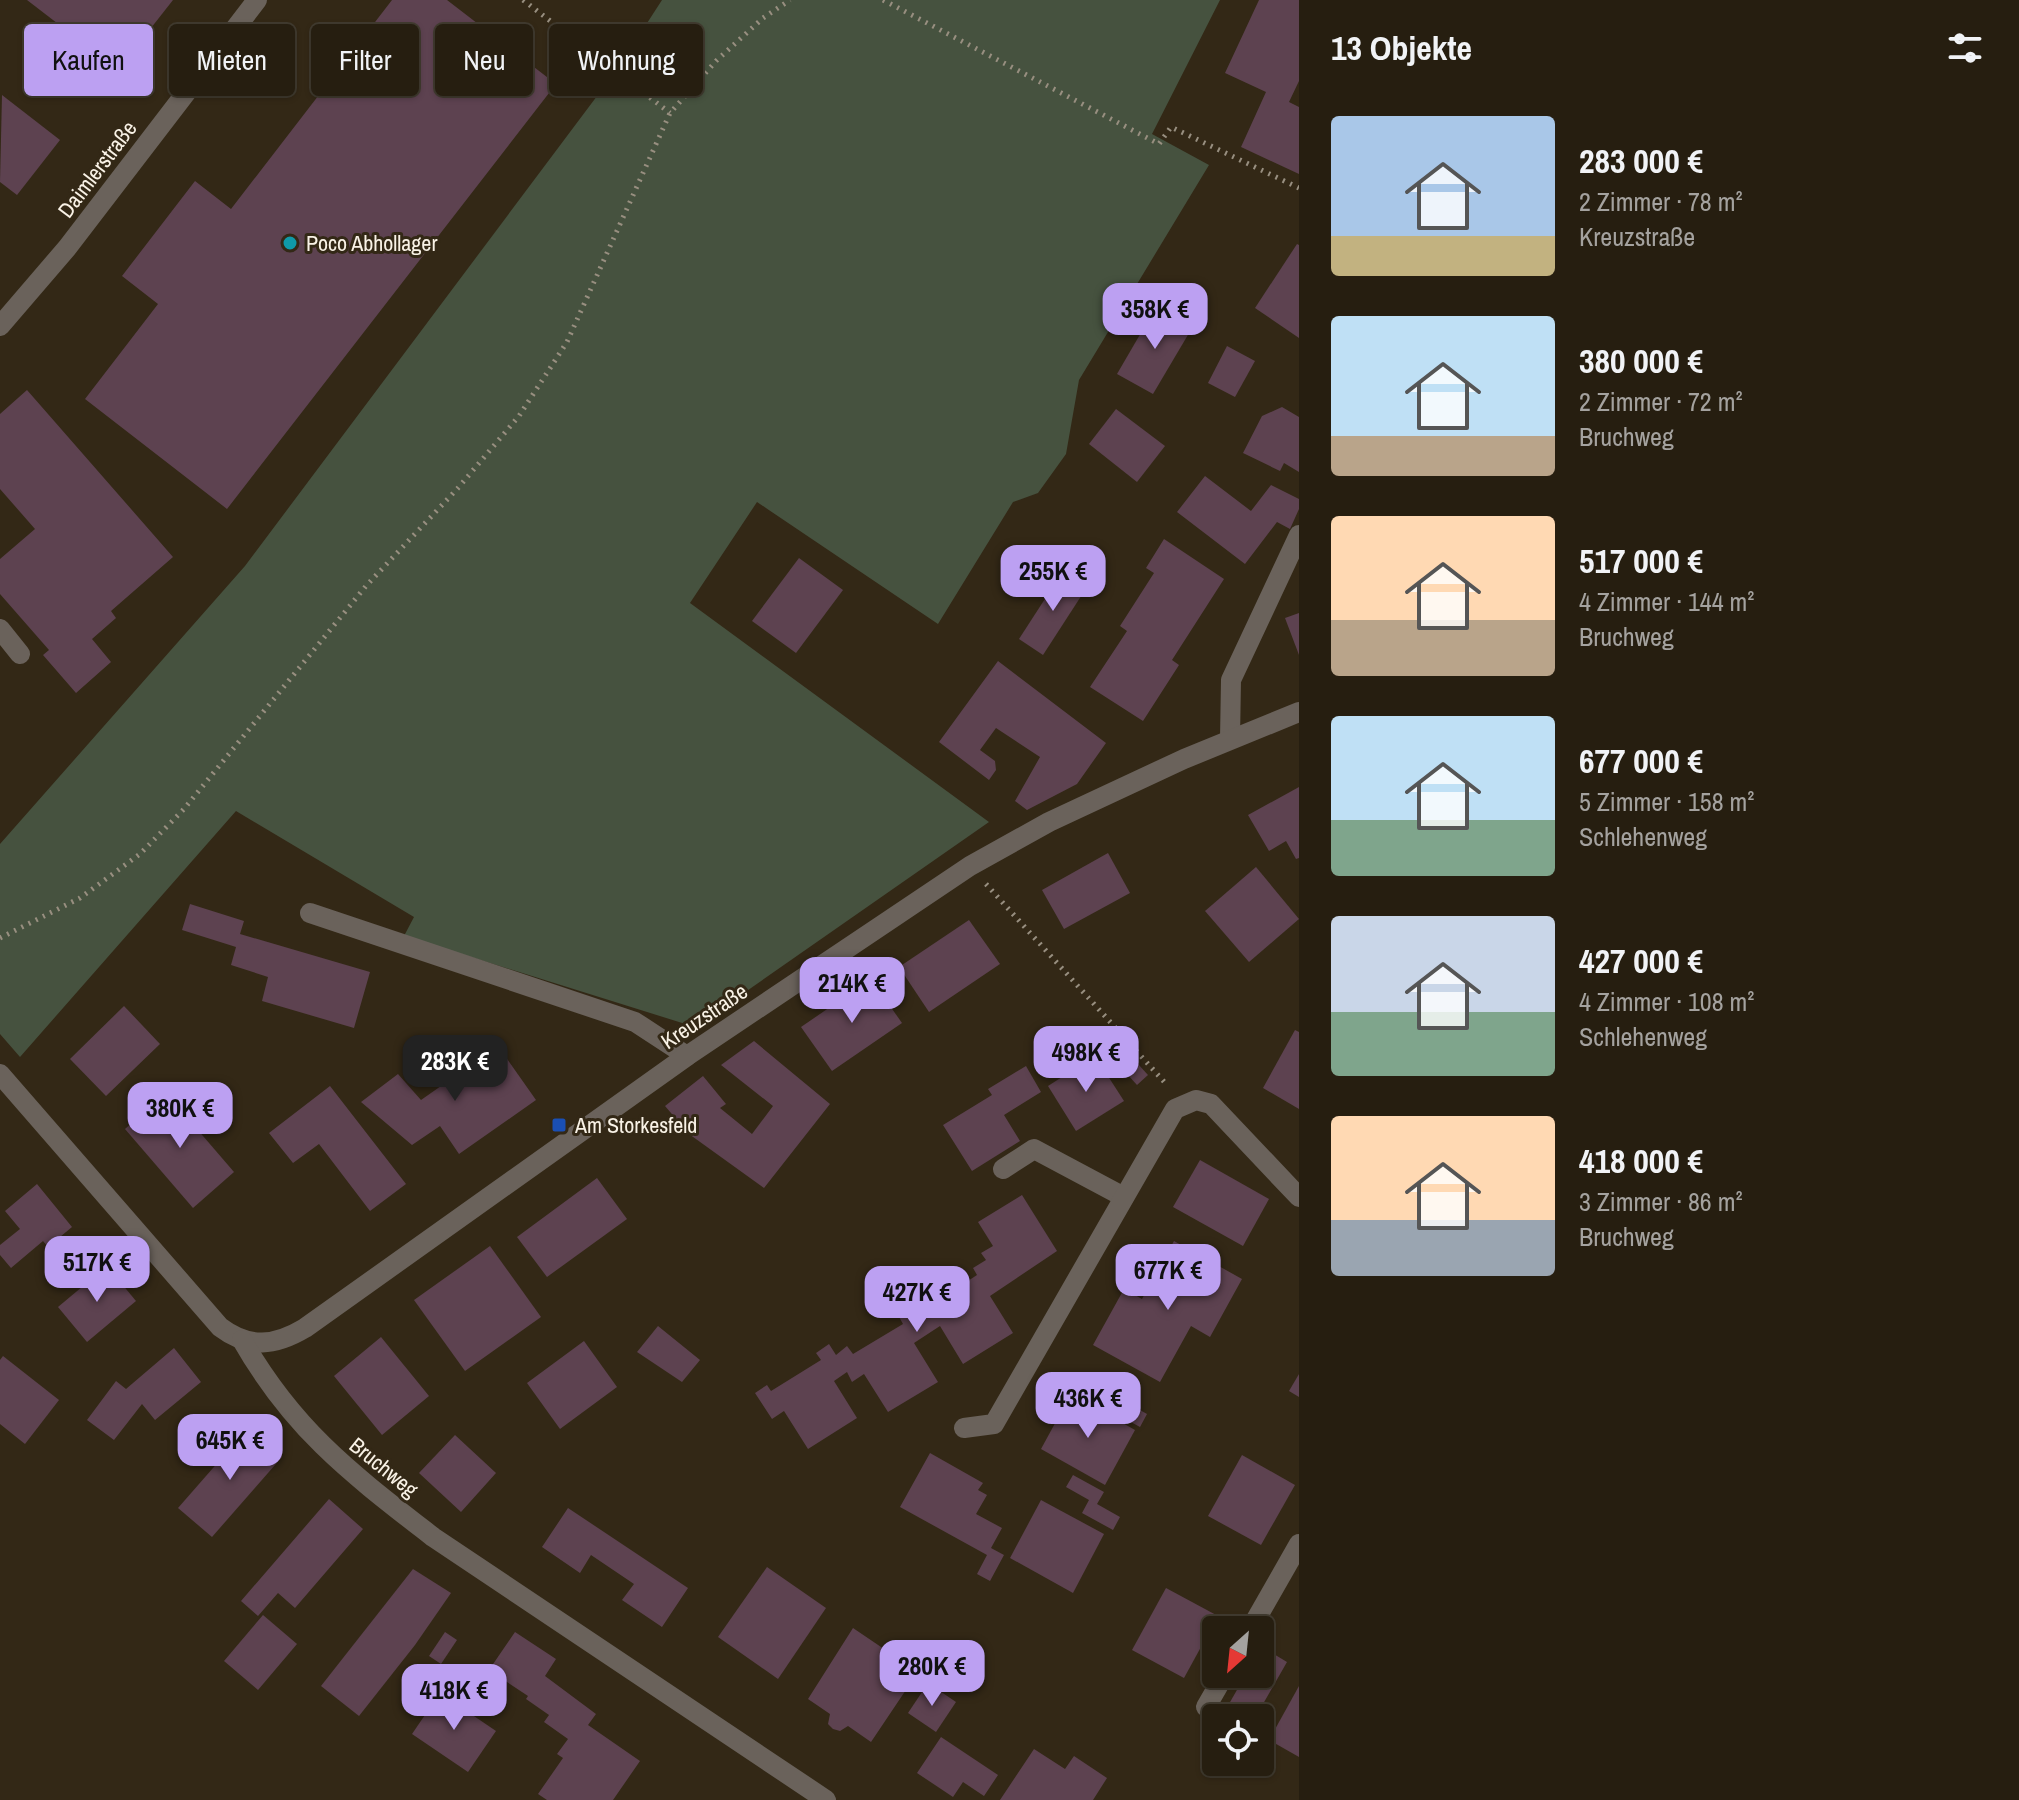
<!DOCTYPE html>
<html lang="de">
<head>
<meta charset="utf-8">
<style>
	:root { --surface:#261e10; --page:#322b1e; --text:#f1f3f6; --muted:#a4a29f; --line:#423c30; --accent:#bca0f2 }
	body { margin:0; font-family:"Archivo Narrow",sans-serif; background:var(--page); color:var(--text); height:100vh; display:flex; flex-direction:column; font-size:30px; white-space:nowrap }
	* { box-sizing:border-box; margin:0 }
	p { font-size:26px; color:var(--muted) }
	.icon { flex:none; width:44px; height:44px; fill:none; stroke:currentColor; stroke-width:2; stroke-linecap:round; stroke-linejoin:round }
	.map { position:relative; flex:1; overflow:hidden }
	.side { display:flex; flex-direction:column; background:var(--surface); width:720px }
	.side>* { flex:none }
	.top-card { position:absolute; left:24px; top:24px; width:760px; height:72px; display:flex; gap:16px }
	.needle { width:52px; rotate:207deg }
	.buttons { position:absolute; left:1202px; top:1616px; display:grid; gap:16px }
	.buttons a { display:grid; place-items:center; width:72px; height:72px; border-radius:8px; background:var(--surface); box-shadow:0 2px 6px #0004,0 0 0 2px var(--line); font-size:40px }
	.price { position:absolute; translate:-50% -68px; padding:0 18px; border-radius:16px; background:var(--accent); color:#111; font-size:26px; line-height:52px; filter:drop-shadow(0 2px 4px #0008) }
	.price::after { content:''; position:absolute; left:50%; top:48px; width:24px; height:18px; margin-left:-12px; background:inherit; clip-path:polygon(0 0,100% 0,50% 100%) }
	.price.on { background:#222; color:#fff }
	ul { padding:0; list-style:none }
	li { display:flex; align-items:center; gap:24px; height:200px; padding:0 32px }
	li span { display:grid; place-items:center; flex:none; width:224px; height:160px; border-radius:8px; color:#555 }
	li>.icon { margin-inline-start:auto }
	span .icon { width:96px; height:96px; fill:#fffc; stroke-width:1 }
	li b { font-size:34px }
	h2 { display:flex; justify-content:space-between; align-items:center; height:96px; padding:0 32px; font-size:34px }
	.chip { padding:0 28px; border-radius:8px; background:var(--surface); box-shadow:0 2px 6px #0004,0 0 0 2px var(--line); font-size:28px; line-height:72px }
	.chip.on { background:var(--accent); color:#111 }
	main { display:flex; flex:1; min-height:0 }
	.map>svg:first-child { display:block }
	.green { fill:#46523f }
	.building { fill:#5d4250 }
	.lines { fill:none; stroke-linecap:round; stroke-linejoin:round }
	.path { stroke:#988f80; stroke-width:5; stroke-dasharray:2 6; stroke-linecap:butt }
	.minor { stroke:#6a625b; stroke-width:20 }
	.culture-dot { fill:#0f9aa8; stroke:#332816; stroke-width:3 }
	.transit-dot { fill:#1a4fb4; stroke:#332816; stroke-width:3 }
	.labels { text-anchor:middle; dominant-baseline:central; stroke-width:6; stroke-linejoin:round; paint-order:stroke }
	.street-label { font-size:22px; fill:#f9f2e6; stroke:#332816 }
	.poi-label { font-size:22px; fill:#f9f2e6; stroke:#332816; text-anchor:start }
</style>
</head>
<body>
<main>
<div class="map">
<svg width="1299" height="1800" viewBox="0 0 1299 1800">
	<rect width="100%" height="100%" fill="#332816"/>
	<path class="green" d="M662,0H1220L1152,134L1209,165L1079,380L1066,454L1038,493L1013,502L938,624L757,502L690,603L989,822L695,1027L404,936L414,917L236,811L20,1057L0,1034V844L245,566L618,68Z"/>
	<g class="building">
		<path d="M27,0H173L118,70Z"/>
		<path d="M392,0H447L556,84L227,509L85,399L158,304L122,276L195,181L231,209Z"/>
		<path d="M1259,0H1299V81L1289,102L1299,107V174L1241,147L1266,92L1225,73Z"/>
		<path d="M2,95L60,140L17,195L0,182Z"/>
		<path d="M1297,244L1299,245V338L1255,308Z"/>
		<path d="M1156,307L1192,328L1153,394L1117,374Z"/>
		<path d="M1227,346L1255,361L1235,397L1208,383Z"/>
		<path d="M27,390L173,557L111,611L116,618L92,639L111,662L76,693L43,655L49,650L0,594V559L35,529L0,489V414Z"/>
		<path d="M1282,407L1299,417V472L1284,463L1280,471L1243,453L1262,416Z"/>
		<path d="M1116,409L1165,446L1137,482L1089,444Z"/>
		<path d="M1205,476L1251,511L1271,485L1299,499V509L1290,529L1277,522L1245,564L1177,512Z"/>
		<path d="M1164,539L1224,579L1172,660L1179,665L1143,721L1090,687L1127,631L1120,626L1154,573L1146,568Z"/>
		<path d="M799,558L843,590L796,653L752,621Z"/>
		<path d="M1063,571L1087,587L1043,655L1019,639Z"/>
		<path d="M1299,613V655L1285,618Z"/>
		<path d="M998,661L1106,743L1077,784L1027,810L1015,801L1040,757L996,728L980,750L995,761L996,770L989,780L939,742Z"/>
		<path d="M1299,787V858L1296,859L1286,841L1269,851L1248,815Z"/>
		<path d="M1108,853L1130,893L1064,929L1042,890Z"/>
		<path d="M1256,867L1299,919L1249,962L1205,911Z"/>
		<path d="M190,904L244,921L240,934L370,972L354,1028L262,1001L268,977L231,965L236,947L182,930Z"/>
		<path d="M969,920L1000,964L929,1012L899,967Z"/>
		<path d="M871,979L902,1023L832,1071L801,1027Z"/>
		<path d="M124,1006L160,1044L106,1096L70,1059Z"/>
		<path d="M1295,1030L1299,1032V1109L1263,1088Z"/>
		<path d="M754,1041L830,1104L764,1188L689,1134L665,1106L703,1076L726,1104L720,1108L752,1134L773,1106L721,1065Z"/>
		<path d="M498,1046L536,1100L459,1154L440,1126L412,1145L361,1102L398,1074L421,1100Z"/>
		<path d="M1128,1053L1148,1075L1137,1085L1117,1063Z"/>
		<path d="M1095,1056L1124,1101L1076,1131L1048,1086Z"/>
		<path d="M1026,1066L1041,1092L1004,1115L1020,1141L972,1171L943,1125L992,1095L988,1089Z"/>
		<path d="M330,1086L406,1184L370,1211L319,1144L293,1163L269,1133Z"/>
		<path d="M166,1093L234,1172L193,1208L125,1129Z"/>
		<path d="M1200,1160L1269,1199L1243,1246L1173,1207Z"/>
		<path d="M597,1178L627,1219L547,1277L517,1237Z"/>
		<path d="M37,1184L72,1227L48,1247L43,1241L11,1268L0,1255V1245L20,1229L5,1211Z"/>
		<path d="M1022,1195L1057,1251L990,1296L1013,1333L963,1364L940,1326L914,1343L938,1382L888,1412L864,1374L852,1382L847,1372L834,1381L857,1418L808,1449L784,1411L772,1419L755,1393L767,1385L771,1391L821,1360L816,1353L829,1344L836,1355L847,1346L853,1354L903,1324L898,1315L922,1301L928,1307L977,1275L973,1268L986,1260L981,1253L993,1246L978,1222Z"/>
		<path d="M1174,1241L1242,1279L1210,1337L1191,1326L1160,1382L1093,1345L1124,1289L1142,1299Z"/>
		<path d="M490,1246L541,1317L465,1371L414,1300Z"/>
		<path d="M107,1266L136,1301L87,1342L58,1307Z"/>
		<path d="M658,1326L700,1360L682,1382L637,1352Z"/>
		<path d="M381,1337L429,1396L382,1435L334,1376Z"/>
		<path d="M584,1341L617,1387L560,1429L527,1383Z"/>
		<path d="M174,1348L201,1382L155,1420L142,1404L114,1440L87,1420L116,1381L126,1389Z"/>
		<path d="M3,1356L59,1400L25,1444L0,1424V1360Z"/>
		<path d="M1299,1374V1397L1289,1391Z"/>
		<path d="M1071,1394L1135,1430L1105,1485L1041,1449Z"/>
		<path d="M1117,1397L1147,1414L1140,1427L1109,1410Z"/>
		<path d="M248,1428L282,1457L212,1537L178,1508Z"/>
		<path d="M455,1435L496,1473L461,1512L419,1473Z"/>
		<path d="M930,1453L983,1483L978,1490L987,1495L976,1514L1002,1528L991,1548L1004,1555L990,1581L977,1574L987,1555L900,1507Z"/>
		<path d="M1242,1455L1295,1485L1261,1545L1208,1516Z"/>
		<path d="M1073,1475L1104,1492L1097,1504L1120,1517L1113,1530L1082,1513L1089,1500L1066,1487Z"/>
		<path d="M329,1499L363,1529L295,1608L278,1593L258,1616L241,1601Z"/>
		<path d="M1041,1500L1104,1534L1073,1593L1010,1558Z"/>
		<path d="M568,1508L688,1588L662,1627L622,1600L634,1584L591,1555L580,1573L542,1547Z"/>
		<path d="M767,1567L826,1608L778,1679L718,1637Z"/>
		<path d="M413,1569L451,1593L415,1645L359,1716L321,1686Z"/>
		<path d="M1166,1588L1218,1616L1184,1678L1132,1650Z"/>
		<path d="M263,1615L297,1644L258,1690L224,1661Z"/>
		<path d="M853,1628L918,1672L871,1742L848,1726L840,1731L833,1729L828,1724L830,1714L808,1699Z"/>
		<path d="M445,1632L457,1640L441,1664L429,1656Z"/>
		<path d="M515,1632L556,1659L545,1676L596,1714L588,1725L640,1761L613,1800H547L538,1794L563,1758L557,1754L568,1739L544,1722L549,1715L526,1699L528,1696L489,1670Z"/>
		<path d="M1262,1647L1287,1662L1255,1718H1221L1246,1674H1260Z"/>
		<path d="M928,1683L956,1702L936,1732L908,1713Z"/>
		<path d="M1299,1686V1757L1269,1740Z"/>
		<path d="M440,1693L496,1731L468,1772L412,1734Z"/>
		<path d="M941,1737L998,1775L984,1796L963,1782L953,1797L917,1773Z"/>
		<path d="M1034,1749L1065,1769L1074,1756L1107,1778L1093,1800H1000Z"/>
	</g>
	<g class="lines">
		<g class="path">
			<path d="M523,0L670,113"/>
			<path d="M883,0L1159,144L1171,127L1299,188"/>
			<path d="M986,884L1167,1085"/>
			<path d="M0,938L80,898L140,854L184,809L366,586L458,488L519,416L567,342L670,113L716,61L763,18L790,0"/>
		</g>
		<g class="minor">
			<path d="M0,326L67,248L257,0"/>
			<path d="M0,629L20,654"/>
			<path d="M1230,739L1231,680L1299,535"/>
			<path d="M310,913L635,1022L687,1056"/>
			<path d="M0,1074L220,1327C249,1349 275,1346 305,1328L687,1056L970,866L1049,822L1184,759L1299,712"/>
			<path d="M1003,1169L1034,1149L1124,1197"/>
			<path d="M242,1340C294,1431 352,1474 433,1537L826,1800"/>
			<path d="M964,1428L994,1424L1175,1109L1196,1100L1211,1104L1299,1197"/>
			<path d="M1250,1630L1299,1544"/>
			<path d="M1206,1707L1225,1674"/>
		</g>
	</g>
	<circle class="culture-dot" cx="290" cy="243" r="8"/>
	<rect class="transit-dot" x="551" y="1117" width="16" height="16" rx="4"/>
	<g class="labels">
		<g class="street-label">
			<text transform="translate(97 169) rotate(-53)">Daimlerstraße</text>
			<text transform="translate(704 1016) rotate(-34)">Kreuzstraße</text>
			<text transform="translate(384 1467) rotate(39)">Bruchweg</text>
		</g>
		<g class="poi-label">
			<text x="306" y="243">Poco Abhollager</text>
			<text x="575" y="1125">Am Storkesfeld</text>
		</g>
	</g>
</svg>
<div class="buttons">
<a><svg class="needle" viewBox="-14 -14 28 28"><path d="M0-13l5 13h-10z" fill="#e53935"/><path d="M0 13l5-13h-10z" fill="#a4a29f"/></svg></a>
<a><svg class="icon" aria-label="locate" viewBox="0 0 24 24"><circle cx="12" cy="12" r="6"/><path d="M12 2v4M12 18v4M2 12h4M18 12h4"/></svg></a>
</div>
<b class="price" style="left:1155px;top:351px">358K €</b>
<b class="price" style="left:1053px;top:613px">255K €</b>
<b class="price" style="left:852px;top:1025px">214K €</b>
<b class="price" style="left:1086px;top:1094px">498K €</b>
<b class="price on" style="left:455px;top:1103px">283K €</b>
<b class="price" style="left:180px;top:1150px">380K €</b>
<b class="price" style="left:97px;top:1304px">517K €</b>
<b class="price" style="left:1168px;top:1312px">677K €</b>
<b class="price" style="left:917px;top:1334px">427K €</b>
<b class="price" style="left:1088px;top:1440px">436K €</b>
<b class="price" style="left:230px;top:1482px">645K €</b>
<b class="price" style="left:932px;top:1708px">280K €</b>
<b class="price" style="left:454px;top:1732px">418K €</b>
<div class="top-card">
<a class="chip on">Kaufen</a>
<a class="chip">Mieten</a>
<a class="chip">Filter</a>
<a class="chip">Neu</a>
<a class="chip">Wohnung</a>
</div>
</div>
<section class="side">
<h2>13 Objekte<svg class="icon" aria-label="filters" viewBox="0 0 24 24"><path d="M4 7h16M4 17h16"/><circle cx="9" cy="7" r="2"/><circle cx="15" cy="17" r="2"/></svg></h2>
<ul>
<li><span style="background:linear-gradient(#a9c7e8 75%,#c2b280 0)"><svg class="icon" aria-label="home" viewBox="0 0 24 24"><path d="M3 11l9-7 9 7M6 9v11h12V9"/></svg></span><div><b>283 000 €</b><p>2 Zimmer · 78 m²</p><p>Kreuzstraße</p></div></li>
<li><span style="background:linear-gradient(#bfe0f5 75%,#b9a48a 0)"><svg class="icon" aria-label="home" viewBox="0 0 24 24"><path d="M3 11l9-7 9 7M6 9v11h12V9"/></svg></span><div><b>380 000 €</b><p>2 Zimmer · 72 m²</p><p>Bruchweg</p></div></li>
<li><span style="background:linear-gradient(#ffd9b3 65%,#b9a48a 0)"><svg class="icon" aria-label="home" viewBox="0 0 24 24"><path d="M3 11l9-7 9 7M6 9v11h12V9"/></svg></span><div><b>517 000 €</b><p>4 Zimmer · 144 m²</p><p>Bruchweg</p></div></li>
<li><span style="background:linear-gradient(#bfe0f5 65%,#7fa58c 0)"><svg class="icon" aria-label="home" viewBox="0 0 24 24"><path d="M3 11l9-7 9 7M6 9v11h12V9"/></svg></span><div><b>677 000 €</b><p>5 Zimmer · 158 m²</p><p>Schlehenweg</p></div></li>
<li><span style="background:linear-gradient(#c9d6e8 60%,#7fa58c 0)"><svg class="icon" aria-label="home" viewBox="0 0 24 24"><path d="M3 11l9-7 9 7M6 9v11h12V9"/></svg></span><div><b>427 000 €</b><p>4 Zimmer · 108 m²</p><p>Schlehenweg</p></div></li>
<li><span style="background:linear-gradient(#ffd9b3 65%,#9aa5b1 0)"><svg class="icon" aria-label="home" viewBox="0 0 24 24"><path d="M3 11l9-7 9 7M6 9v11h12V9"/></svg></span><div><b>418 000 €</b><p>3 Zimmer · 86 m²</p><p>Bruchweg</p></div></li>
</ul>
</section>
</main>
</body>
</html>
